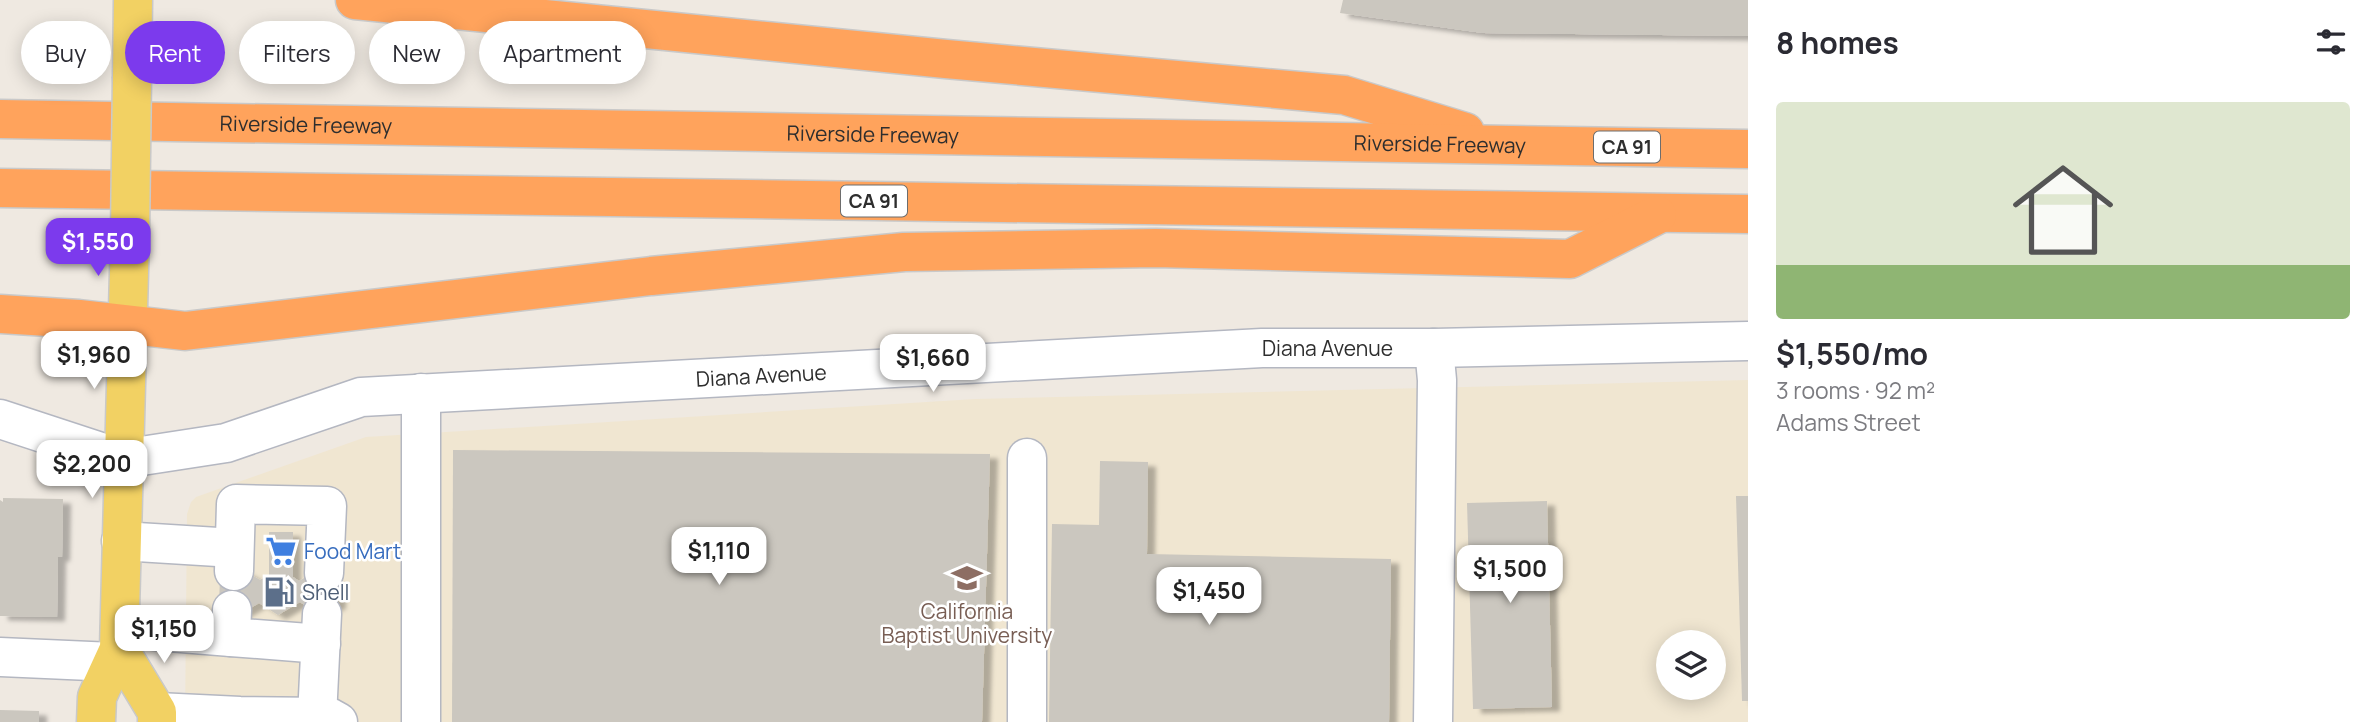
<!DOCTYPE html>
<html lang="en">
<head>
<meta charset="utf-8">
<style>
	:root { --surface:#fff; --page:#f2f2f3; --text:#2b2b33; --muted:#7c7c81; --line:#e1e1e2; --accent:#7c3aed }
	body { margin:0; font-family:Manrope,sans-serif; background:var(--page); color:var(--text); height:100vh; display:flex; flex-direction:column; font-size:26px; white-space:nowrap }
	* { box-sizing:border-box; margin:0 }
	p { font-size:23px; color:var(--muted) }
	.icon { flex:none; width:38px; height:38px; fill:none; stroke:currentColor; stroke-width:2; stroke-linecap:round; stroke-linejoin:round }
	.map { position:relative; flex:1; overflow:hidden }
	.sheet { display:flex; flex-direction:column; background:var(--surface); width:630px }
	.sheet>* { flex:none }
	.top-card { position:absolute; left:21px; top:21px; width:665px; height:63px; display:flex; gap:14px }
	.tools { position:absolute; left:1656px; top:630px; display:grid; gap:14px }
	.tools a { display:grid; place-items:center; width:70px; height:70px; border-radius:50%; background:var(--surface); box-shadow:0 4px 18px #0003; font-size:35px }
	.price { position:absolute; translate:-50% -60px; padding:0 16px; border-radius:14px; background:#fff; color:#222; font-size:23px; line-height:46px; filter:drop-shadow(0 2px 4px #0008) }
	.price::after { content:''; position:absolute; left:50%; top:42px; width:21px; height:16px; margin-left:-10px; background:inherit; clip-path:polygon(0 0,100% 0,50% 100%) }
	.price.active { background:var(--accent); color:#fff }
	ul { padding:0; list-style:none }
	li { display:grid; align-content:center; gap:14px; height:371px; padding:0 28px }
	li+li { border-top:2px solid var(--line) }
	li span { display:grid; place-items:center; height:217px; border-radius:7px; color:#555 }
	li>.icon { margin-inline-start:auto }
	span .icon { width:126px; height:126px; fill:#fffc; stroke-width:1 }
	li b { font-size:30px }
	h2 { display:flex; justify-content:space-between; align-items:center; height:84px; padding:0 28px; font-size:30px }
	.pill { padding:0 24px; border-radius:32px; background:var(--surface); box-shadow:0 4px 18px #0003; font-size:24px; line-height:63px }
	.pill.active { background:var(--accent); color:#fff }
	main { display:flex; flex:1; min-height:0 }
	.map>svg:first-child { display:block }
	.education { fill:#f0e6d1; fill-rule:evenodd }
	.building { fill:#cbc7bf; filter:url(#shadow) }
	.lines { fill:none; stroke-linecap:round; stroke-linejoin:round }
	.minor-casing { stroke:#b4b7c1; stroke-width:41 }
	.major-casing { stroke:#c9c9c9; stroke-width:41 }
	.highway-casing { stroke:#c9c9c9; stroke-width:41 }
	.minor { stroke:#fff; stroke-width:38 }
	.major { stroke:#f2d163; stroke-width:38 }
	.highway { stroke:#ffa35c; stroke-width:38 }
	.major-bridge-casing { stroke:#c9c9c9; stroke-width:41; stroke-linecap:butt }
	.major-bridge { stroke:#f2d163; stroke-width:38 }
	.labels { text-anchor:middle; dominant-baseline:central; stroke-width:5; stroke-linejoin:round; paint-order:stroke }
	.shield { fill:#fff; stroke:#6d6d6d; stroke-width:2 }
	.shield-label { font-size:19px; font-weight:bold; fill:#2e2e2e }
	.street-label { font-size:21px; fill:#2e2e2e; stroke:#fff }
	.shop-label { font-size:21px; fill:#366cbe; stroke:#fff; text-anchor:start }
	.service-label { font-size:21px; fill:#4e5e75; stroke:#fff; text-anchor:start }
	.education-label { font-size:21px; fill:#785e54; stroke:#fff }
</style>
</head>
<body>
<main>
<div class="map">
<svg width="1748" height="722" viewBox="0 0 1748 722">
	<defs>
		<filter id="shadow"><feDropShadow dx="8" dy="4.5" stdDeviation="2" flood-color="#0004"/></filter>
	</defs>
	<rect width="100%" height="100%" fill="#efe9e1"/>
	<path class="education" d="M1748,380V722H185L187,514L191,502L196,497L366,437L975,399ZM1668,642H1713V688H1668Z"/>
	<g class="building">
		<path d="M1343,0H1748V36L1483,33L1340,13Z"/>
		<path d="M453,450L990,454L982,722H452Z"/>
		<path d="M1100,461L1148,462L1147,554L1391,559L1389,722H1049L1052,524L1099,525Z"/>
		<path d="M1736,496H1748V701H1742Z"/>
		<path d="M3,498L63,499L62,557H58L57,617L0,616V500L3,502Z"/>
		<path d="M1547,501L1552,707L1473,709L1467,503Z"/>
		<path d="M269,532H293V577L299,581L318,570L338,582V604L319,615L300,602L278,615L259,603L239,615L219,603L220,579L240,568L260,580L269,575Z"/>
		<path d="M0,710L39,711V722H0Z"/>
	</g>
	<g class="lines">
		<g class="minor-casing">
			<g id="minor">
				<path id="s1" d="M0,419L122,459L226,443L361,397L1262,348H1434L1748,341"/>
				<path d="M121,541L234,548"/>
				<path d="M234,571L236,504L327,506L324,573"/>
				<path d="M232,610L231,637L321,644"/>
				<path d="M120,628L231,637"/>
				<path d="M0,657L113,662"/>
				<path d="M157,712L240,716L329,717L338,722"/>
				<path d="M317,717L322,614"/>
				<path d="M421,722V393"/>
				<path d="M1027,722V458"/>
				<path d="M1433,722L1437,380L1434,348"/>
			</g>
		</g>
		<g class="major-casing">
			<g id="major">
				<path d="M132,77L133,0"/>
				<path d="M119,649L157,712V722"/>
				<path d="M96,722L97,697L119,649L130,234"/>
			</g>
		</g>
		<g class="highway-casing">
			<g id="highway">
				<path d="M355,0L946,59L1344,95L1465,132"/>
				<path id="s2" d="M0,119L1748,149"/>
				<path d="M0,188L1748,214"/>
				<path d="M0,314L79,319L185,331L651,276L904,252L1156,248L1570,259L1657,215"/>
			</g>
		</g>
		<use href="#minor" class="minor"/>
		<use href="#major" class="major"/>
		<use href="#highway" class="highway"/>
		<g class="major-bridge-casing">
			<path id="major-bridge" d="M130,234L132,77"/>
		</g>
		<use href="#major-bridge" class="major-bridge"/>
	</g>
	<defs>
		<g id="supermarket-bare" transform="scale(2.415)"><path d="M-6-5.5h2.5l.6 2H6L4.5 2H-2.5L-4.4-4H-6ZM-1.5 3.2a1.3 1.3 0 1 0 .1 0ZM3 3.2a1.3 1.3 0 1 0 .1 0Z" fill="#3f7fe0" stroke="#fff" stroke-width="2.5" paint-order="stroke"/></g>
		<g id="university-bare" transform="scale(2.415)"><path d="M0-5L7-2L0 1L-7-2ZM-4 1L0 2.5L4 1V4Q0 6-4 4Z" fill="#8d6e63" stroke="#fff" stroke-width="2.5" paint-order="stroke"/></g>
		<g id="fuel-bare" transform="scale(2.415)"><path d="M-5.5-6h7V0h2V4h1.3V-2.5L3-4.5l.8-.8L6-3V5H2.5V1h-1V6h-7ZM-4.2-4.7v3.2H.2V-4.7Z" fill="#5c6f8a" stroke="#fff" stroke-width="2.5" paint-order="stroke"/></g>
	</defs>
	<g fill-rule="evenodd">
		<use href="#supermarket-bare" x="281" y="551"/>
		<use href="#university-bare" x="967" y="578"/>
		<use href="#fuel-bare" x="279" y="592"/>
	</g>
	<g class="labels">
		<g class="shield">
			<rect x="1594" y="131.5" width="66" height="31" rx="5"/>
			<rect x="841" y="185.5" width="66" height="31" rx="5"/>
		</g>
		<g class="shield-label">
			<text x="1627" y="147">CA 91</text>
			<text x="874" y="201">CA 91</text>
		</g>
		<g class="street-label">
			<text stroke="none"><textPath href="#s2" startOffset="306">Riverside Freeway</textPath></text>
			<text stroke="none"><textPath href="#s2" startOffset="873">Riverside Freeway</textPath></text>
			<text stroke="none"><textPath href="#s2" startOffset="1440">Riverside Freeway</textPath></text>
			<text stroke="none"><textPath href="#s1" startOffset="1344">Diana Avenue</textPath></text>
			<text stroke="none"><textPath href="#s1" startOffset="777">Diana Avenue</textPath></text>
		</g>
		<g class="shop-label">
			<text x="304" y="551">Food Mart</text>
		</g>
		<g class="service-label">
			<text x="302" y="592">Shell</text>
		</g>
		<g class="education-label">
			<text x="967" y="611">California<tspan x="967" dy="24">Baptist University</tspan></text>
		</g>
	</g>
</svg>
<div class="tools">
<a><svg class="icon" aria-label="layers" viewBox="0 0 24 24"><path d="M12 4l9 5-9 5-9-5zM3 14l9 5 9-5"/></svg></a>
</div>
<b class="price active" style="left:98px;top:278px">$1,550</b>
<b class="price" style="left:94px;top:391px">$1,960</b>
<b class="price" style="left:933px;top:394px">$1,660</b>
<b class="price" style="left:92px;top:500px">$2,200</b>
<b class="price" style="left:719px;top:587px">$1,110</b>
<b class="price" style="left:1510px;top:605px">$1,500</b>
<b class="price" style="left:1209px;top:627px">$1,450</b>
<b class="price" style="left:164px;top:665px">$1,150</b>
<div class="top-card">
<a class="pill">Buy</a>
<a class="pill active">Rent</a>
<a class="pill">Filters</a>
<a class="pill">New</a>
<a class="pill">Apartment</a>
</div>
</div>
<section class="sheet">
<h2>8 homes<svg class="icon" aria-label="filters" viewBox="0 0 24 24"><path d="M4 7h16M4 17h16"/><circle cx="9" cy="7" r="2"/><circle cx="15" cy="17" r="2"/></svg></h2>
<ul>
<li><span style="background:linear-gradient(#dfe7d0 75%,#8fb573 0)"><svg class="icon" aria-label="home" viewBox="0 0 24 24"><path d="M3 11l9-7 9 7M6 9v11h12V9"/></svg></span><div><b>$1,550/mo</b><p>3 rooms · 92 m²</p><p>Adams Street</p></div></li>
</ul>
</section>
</main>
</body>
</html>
